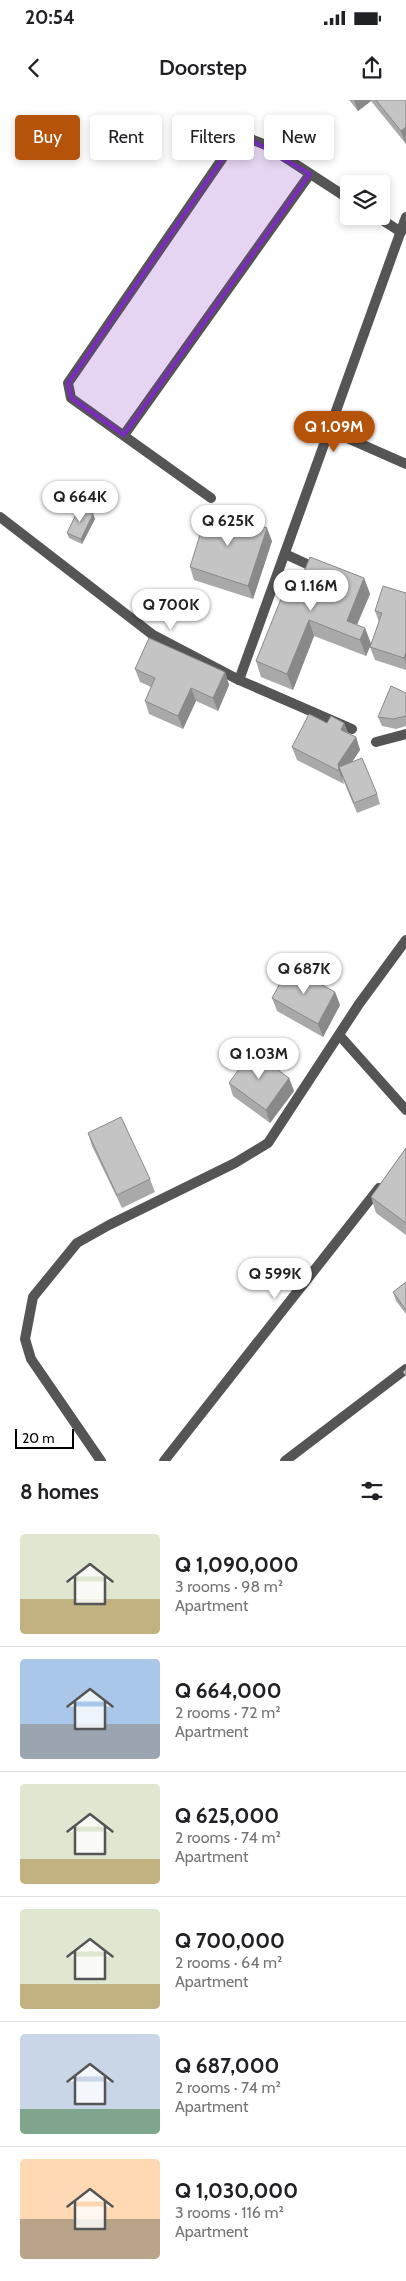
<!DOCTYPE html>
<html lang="en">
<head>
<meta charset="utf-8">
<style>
	:root { --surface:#fff; --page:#f2f2f2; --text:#202124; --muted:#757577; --line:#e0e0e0; --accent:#b45309 }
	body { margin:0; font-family:Cabin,sans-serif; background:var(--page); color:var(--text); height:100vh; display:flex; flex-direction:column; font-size:19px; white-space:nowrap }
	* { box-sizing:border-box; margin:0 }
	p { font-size:16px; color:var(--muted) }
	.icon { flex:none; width:28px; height:28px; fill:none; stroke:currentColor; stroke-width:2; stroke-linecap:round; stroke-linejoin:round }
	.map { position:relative; height:1361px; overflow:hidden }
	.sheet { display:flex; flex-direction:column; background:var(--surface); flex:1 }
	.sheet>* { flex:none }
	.guide { position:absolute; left:15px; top:15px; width:376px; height:45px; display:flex; gap:10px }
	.tools { position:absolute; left:340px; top:75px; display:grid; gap:10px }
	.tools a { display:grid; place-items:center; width:50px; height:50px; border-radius:5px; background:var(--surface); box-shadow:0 2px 8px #0003; font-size:25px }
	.scale { position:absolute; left:15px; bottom:12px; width:59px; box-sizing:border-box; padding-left:5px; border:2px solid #000; border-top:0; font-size:14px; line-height:18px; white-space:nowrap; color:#000; -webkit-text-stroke:4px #fff; paint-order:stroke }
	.price { position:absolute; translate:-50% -42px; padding:0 11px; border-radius:18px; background:#fff; color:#222; font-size:16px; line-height:32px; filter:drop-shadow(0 1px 2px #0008) }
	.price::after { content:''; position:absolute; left:50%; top:30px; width:15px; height:11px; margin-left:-8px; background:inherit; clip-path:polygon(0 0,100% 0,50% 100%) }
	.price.on { background:var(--accent); color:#fff }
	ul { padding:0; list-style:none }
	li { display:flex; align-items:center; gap:15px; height:125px; padding:0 20px }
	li+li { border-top:1px solid var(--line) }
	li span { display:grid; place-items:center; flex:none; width:140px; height:100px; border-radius:5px; color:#555 }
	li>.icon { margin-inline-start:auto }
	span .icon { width:60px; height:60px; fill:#fffc; stroke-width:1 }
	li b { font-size:21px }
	h2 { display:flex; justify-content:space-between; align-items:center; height:60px; padding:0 20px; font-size:21px }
	.tag { padding:0 18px; border-radius:5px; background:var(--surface); box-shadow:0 2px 8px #0003; font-size:18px; line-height:45px }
	.tag.on { background:var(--accent); color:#fff }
	.status { display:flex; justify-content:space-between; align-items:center; height:35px; padding:0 25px; background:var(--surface); direction:ltr }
	.status svg { height:14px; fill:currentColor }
	header { display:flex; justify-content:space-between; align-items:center; height:65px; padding:0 20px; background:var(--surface); font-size:22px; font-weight:600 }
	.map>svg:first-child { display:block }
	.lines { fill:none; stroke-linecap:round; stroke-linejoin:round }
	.minor { stroke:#555; stroke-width:10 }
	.wall { fill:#a9a9a9 }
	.shaded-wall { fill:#898989 }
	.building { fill:#c4c4c4; stroke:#898989 }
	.marked { fill:#7b2cbf; fill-opacity:0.2; stroke:#7b2cbf; stroke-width:4; stroke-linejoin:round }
</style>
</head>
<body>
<div class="status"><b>20:54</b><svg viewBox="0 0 49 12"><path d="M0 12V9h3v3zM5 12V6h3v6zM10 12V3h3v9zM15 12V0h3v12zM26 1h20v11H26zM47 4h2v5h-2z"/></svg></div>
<header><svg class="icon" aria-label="back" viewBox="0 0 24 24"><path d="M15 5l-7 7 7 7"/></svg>Doorstep<svg class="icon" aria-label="share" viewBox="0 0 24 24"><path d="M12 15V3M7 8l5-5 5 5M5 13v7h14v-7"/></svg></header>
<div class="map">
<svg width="406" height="1361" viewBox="0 0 406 1361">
	<rect width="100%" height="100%" fill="#fff"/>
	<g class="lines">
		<g class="minor">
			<path d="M376,116L401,132"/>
			<path d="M329,330L406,364"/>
			<path d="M124,335L310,74"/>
			<path d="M211,398L71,298L68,283L233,43L248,38L266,45L349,99"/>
			<path d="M0,417L153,535L239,580L352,629"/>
			<path d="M285,454L320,470"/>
			<path d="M239,580L406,117"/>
			<path d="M376,642L406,634"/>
			<path d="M340,936L406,1010"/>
			<path d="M101,1361L31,1259L25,1239L33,1197L77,1143L109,1125L235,1063L268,1043L359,904L406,840"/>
			<path d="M164,1361L379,1088"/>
			<path d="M285,1361L406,1269"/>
		</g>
	</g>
	<g class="wall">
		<path d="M349,0H406V44L371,1L358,11Z"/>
		<path d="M93,414L95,419L82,444L69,438L67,433Z"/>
		<path d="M272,441L253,499L194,480L190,467Z"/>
		<path d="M364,478L370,494L357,525L365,528L371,544L366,556L314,536L293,590L261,577L256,561L305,496L306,493L301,479Z"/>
		<path d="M406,493V570L375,560L370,547L379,522L375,511Z"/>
		<path d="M135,569L225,572L229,585L218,611L196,601L183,629L149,614L145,601L151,587L140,582Z"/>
		<path d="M406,593V626L396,629L382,626L378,617Z"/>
		<path d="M327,623H344L348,633L356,637L360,650L352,662L377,694L380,704L357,713L342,677L344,684L297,660L292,647Z"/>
		<path d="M335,892L340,905L323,937L277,911L272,898Z"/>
		<path d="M289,978L294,991L270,1023L233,996L229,983Z"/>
		<path d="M88,1033L150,1079L155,1092L122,1108L92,1046Z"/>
		<path d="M406,1048V1135L376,1113L371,1097Z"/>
		<path d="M406,1182V1214L396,1201L393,1192Z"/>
	</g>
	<g class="shaded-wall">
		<path d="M354,0H370L371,1L358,11Z"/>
		<path d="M406,27V44L401,31Z"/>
		<path d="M93,414L95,419L82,444L81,439Z"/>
		<path d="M267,428L272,441L253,499L248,486Z"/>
		<path d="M364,478L370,494L352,536L347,521Z"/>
		<path d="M309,520L314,536L293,590L287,574Z"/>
		<path d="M365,528L371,544L366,556L360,540Z"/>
		<path d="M406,552V564L404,558Z"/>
		<path d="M225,572L229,585L218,611L213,598Z"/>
		<path d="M191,588L196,601L183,629L178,616Z"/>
		<path d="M344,623L349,636L341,630Z"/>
		<path d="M356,637L360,650L342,677L344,684L339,671L338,664Z"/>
		<path d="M335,892L340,905L323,937L318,924Z"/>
		<path d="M289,978L294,991L270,1023L266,1010Z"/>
	</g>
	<g class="building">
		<path d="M376,0H406V27L401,31Z"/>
		<path d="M79,408L93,414L81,439L67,433Z"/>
		<path d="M208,409L267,428L248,486L190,467Z"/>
		<path d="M310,457L364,478L347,521L365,528L360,540L309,520L287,574L256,561L285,489L305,496L310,483L301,479Z"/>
		<path d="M383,486L406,493V552L404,558L370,547L382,513L375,511Z"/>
		<path d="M149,538L225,572L213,598L191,588L178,616L145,601L155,578L135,569Z"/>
		<path d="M391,586L406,593V616L393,619L378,617Z"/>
		<path d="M309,614L327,623L331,616L344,623L341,630L356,637L338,664L339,671L292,647Z"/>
		<path d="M362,658L377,694L354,703L339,667Z"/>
		<path d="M289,867L335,892L318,924L272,898Z"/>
		<path d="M252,951L289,978L266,1010L229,983Z"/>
		<path d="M121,1017L150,1079L117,1095L88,1033Z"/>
		<path d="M406,1048V1123L371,1097Z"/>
		<path d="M406,1182V1210L393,1192Z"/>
		<path d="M406,1269V1276L403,1272Z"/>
	</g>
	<path class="marked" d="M248,38L310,74L124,335L71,298L68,283L233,43Z"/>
</svg>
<div class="tools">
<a><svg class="icon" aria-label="layers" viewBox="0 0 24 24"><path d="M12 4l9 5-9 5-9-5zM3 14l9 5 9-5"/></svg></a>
</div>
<div class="scale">20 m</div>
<b class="price on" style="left:334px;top:353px">Q 1.09M</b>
<b class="price" style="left:80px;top:423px">Q 664K</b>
<b class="price" style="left:228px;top:447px">Q 625K</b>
<b class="price" style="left:311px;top:512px">Q 1.16M</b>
<b class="price" style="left:171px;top:531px">Q 700K</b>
<b class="price" style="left:304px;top:895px">Q 687K</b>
<b class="price" style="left:259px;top:980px">Q 1.03M</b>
<b class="price" style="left:275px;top:1200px">Q 599K</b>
<div class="guide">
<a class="tag on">Buy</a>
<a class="tag">Rent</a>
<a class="tag">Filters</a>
<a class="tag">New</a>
</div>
</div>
<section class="sheet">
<h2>8 homes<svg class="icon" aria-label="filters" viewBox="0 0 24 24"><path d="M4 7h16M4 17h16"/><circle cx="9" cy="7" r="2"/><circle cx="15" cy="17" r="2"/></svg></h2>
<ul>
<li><span style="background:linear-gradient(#dfe7d0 65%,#c2b280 0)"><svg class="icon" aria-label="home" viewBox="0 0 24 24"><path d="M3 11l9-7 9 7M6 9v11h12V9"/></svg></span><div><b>Q 1,090,000</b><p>3 rooms · 98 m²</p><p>Apartment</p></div></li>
<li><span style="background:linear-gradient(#a9c7e8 65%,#9aa5b1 0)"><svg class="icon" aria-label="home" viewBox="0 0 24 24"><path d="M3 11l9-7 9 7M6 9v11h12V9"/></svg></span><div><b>Q 664,000</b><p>2 rooms · 72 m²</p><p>Apartment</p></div></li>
<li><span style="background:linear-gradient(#dfe7d0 75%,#c2b280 0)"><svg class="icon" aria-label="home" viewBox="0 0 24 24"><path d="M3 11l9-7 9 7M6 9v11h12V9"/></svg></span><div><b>Q 625,000</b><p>2 rooms · 74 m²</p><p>Apartment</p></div></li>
<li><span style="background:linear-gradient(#dfe7d0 75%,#c2b280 0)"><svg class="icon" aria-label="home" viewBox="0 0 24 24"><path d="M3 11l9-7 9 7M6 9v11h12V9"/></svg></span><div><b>Q 700,000</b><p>2 rooms · 64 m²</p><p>Apartment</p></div></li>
<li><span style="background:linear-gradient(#c9d6e8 75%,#7fa58c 0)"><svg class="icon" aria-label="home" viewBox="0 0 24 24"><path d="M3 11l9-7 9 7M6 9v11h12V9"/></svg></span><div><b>Q 687,000</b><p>2 rooms · 74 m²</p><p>Apartment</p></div></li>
<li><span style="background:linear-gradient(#ffd9b3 60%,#b9a48a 0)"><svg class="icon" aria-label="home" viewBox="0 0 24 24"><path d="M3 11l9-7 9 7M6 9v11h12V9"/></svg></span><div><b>Q 1,030,000</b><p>3 rooms · 116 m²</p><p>Apartment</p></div></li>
</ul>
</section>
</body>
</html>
